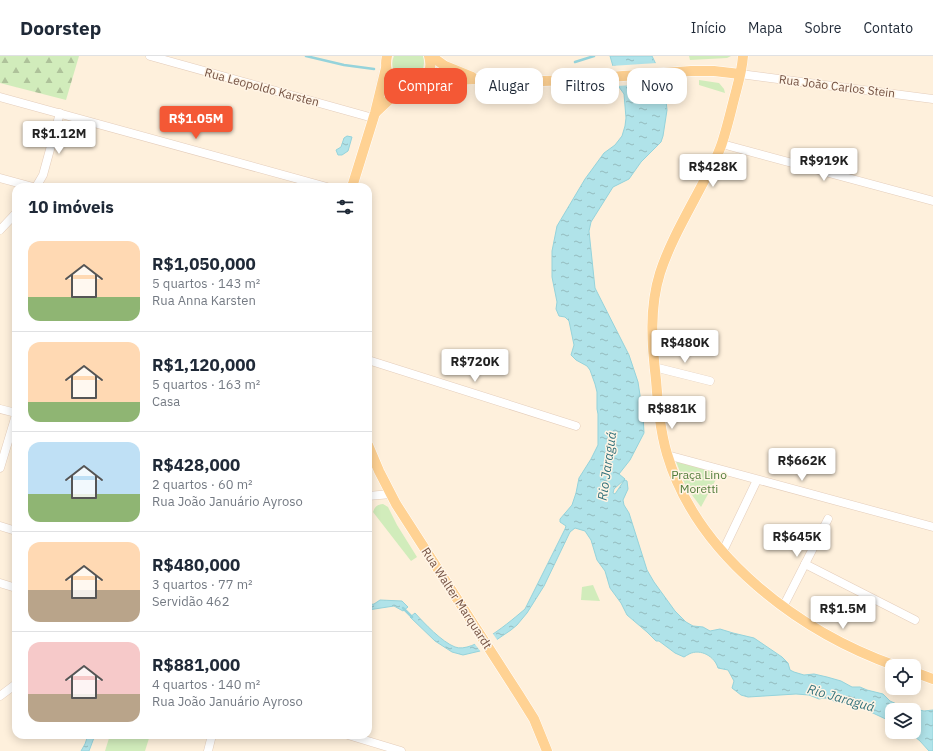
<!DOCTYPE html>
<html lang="pt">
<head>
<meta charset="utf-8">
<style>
	:root { --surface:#fff; --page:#f6f6f7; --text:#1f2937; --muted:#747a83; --line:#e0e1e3; --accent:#f45835 }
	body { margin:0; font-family:"IBM Plex Sans",sans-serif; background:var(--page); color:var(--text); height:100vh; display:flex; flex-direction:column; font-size:15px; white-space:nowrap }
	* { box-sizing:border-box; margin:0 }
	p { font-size:13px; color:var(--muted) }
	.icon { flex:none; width:22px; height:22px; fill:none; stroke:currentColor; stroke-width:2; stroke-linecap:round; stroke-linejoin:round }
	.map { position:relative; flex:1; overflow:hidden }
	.panel { position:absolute; left:12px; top:127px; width:360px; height:556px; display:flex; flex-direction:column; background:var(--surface); border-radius:12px; box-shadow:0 2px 10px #0003 }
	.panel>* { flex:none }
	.top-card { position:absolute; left:384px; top:12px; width:380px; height:36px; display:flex; gap:8px }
	.buttons { position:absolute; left:885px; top:603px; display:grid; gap:8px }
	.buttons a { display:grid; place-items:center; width:36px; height:36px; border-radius:8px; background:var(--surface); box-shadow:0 2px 10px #0003; font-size:20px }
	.price { position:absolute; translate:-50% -34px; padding:0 9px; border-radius:4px; background:#fff; color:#222; font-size:13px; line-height:26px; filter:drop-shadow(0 1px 2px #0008) }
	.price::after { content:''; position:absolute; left:50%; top:24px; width:12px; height:9px; margin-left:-6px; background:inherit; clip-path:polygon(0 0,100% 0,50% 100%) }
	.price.current { background:var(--accent); color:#fff }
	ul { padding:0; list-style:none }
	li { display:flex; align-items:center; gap:12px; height:100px; padding:0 16px }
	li+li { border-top:1px solid var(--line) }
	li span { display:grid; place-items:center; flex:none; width:112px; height:80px; border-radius:12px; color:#555 }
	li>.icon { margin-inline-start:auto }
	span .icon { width:48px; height:48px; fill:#fffc; stroke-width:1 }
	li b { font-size:17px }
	h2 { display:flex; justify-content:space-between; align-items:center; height:48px; padding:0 16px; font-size:17px }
	.chip { padding:0 14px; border-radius:12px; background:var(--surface); box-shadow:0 2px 10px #0003; font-size:14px; line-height:36px }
	.chip.current { background:var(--accent); color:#fff }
	header { display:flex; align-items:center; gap:24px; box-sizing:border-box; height:56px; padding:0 20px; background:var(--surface); border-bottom:1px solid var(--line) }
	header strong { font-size:19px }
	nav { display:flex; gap:22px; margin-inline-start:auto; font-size:14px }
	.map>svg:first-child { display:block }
	.green { fill:#d1ecbb }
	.forest { fill:url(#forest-firs) }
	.water { fill:url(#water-ripples); stroke:#95d3db }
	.pier { fill:#fef0dc }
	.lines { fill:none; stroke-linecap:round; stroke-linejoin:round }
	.stream { stroke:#95d3db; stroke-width:2.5 }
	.minor-casing { stroke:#e4cdbb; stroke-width:9 }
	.major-casing { stroke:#fff; stroke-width:11 }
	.minor { stroke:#fff; stroke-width:8 }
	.major { stroke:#ffd293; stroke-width:10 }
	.labels { text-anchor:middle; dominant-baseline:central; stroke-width:3; stroke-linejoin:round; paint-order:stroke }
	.street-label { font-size:12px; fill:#755344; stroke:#fff4e5 }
	.park-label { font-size:12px; fill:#517c3a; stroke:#fff4e5 }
	.water-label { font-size:13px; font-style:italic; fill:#36747d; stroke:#fff4e5 }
</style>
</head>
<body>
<header>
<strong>Doorstep</strong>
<nav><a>Início</a><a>Mapa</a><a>Sobre</a><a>Contato</a></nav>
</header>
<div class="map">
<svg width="933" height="695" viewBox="0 0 933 695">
	<defs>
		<pattern id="forest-firs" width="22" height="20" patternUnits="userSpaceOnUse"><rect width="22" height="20" fill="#d1ecbb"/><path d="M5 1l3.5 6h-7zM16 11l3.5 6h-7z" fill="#aec29a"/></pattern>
		<pattern id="water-ripples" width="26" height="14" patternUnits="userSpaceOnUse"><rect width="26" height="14" fill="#b0e3e9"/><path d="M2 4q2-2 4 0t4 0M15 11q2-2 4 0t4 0" fill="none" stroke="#94bbbe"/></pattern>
	</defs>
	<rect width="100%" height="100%" fill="#fef0dc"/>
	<g class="green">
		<path d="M394,0H423C426,10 422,18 413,23C399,25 388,14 394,0Z"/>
		<path d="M689,0H731L727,2L690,4Z"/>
		<path d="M699,24L719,27L724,33L725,37L699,29Z"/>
		<path d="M675,403L720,416L701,451L686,431Z"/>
		<path d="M383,448L388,451L397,469L417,501L411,505L373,456C375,451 376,449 383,448Z"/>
		<path d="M593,529L600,545L581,544L582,531Z"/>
		<path d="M110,679H150L145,695H105Z"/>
	</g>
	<path class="forest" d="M0,0H79L66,44L0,27Z"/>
	<g class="water">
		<path d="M610,0H652L664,25L667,54L663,80L661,86L641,106L629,123L613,131L591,166L589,175L595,232L629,299L638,326L643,359L644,377L630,404L619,418L625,423L614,433L613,437L615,438L623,426L625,424L627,425L628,433L623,444L624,449L629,457L647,514L654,526L675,555L686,566L693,570L703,571L710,575L720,573L733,577L754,582L782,601L788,607L790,614L794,616L804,619L814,618L827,621L841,625L852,631H860L867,634L883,638L890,645L901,650L924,655L933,654V695H929L920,685L909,676H914V654H892V666L858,650L843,646H835L831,643L824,642L819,643L809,639L796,638L748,641L741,639L732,632L734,625L728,614L718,612C715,601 701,592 689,598C687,599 686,600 684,601L675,597L659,585H656L647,576L627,559L621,547L610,532L605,515L597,504L591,484L585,475L575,472L570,476L544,530L527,557L517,569L511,574L480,595L463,599L452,596L435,585L410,561L415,557C424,567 442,586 455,591C473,598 512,564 525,553L565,473L566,470L560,466V463L572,449L576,437L579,422L591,403L598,389V358L597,353V336L595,328L590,314L587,310L576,304L571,299L574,289L569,265L565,261L559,260L556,253L557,246L552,221V195L557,170L585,123L604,97L615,89L622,80L625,70L626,62L624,38L619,31Z"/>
		<path d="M347,80L352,81L348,95L342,99H338L336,94L341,91L344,82Z"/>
		<path d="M380,544L402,545L408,551L403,555L394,550L368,554V549L374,548Z"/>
		<path d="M88,679H95L89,695H81L85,688Z"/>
	</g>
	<g class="pier">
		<path d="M657,7L662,15L666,27L617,30L611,10Z"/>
		<path d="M491,575L498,585L481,596L474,587Z"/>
	</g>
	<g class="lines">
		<g class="stream">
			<path d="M306,0L344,9L374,13"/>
			<path d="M575,6L594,0"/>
			<path d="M403,552L412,561"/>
		</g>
		<g class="minor-casing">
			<g id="minor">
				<path d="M150,0L373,62"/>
				<path d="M740,18L809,27L933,43"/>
				<path d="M0,41L327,131"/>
				<path d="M722,88L933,145"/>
				<path d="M0,122L33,131"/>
				<path d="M36,131L43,119L60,57"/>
				<path d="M0,174L16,157"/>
				<path d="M368,304L576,370"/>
				<path d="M654,311L710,325"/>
				<path d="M0,353L16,357"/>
				<path d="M667,399L933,471"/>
				<path d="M0,412L16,359"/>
				<path d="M368,440L391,438"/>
				<path d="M0,470L16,475"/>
				<path d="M723,495L757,424"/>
				<path d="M805,508L915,564"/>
				<path d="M0,527L16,532"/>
				<path d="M783,551L828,463"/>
				<path d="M0,640L16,628"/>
				<path d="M348,679L401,695"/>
				<path d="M208,695L212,679"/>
			</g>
		</g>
		<g class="major-casing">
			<g id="major">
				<path d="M387,0C378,40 440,37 429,0"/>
				<path d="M431,0L445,10L472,21"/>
				<path d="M743,0C742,17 736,34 732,51C729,63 726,75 722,87C718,100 710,114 703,127C688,156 670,186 660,217C649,252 652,289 656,324C658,349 660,374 667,398C697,500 800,576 896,610"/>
				<path d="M417,28L440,25L476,23L519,26L569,24L691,15H714L740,18"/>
				<path d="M376,56L391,42L412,30"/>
				<path d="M352,131L375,57L386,12"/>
				<path d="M368,389L379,415L396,448L519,639L534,663L547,695"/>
				<path d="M914,616L933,623"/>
			</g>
		</g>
		<use href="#minor" class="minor"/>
		<use href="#major" class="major"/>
	</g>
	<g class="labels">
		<g class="street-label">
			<text transform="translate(837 30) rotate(7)">Rua João Carlos Stein</text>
			<text transform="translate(262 31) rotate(15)">Rua Leopoldo Karsten</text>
			<text transform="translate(457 542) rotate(57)">Rua Walter Marquardt</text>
		</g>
		<g class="park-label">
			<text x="699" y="418">Praça Lino<tspan x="699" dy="14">Moretti</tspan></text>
		</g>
		<g class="water-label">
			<text transform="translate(607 410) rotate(-82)">Rio Jaraguá</text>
			<text transform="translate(841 642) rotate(16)">Rio Jaraguá</text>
		</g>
	</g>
</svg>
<div class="buttons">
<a><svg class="icon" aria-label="locate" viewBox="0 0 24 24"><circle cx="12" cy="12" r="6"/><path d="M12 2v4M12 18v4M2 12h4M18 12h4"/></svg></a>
<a><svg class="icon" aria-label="layers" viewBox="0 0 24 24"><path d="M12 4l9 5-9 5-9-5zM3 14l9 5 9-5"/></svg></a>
</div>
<b class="price current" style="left:196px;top:84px">R$1.05M</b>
<b class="price" style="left:59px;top:99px">R$1.12M</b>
<b class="price" style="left:824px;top:126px">R$919K</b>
<b class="price" style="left:713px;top:132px">R$428K</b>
<b class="price" style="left:685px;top:308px">R$480K</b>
<b class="price" style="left:475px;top:327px">R$720K</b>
<b class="price" style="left:672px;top:374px">R$881K</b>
<b class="price" style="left:802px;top:426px">R$662K</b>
<b class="price" style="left:797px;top:502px">R$645K</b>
<b class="price" style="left:843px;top:574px">R$1.5M</b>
<div class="top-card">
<a class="chip current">Comprar</a>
<a class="chip">Alugar</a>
<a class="chip">Filtros</a>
<a class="chip">Novo</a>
</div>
<section class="panel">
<h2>10 imóveis<svg class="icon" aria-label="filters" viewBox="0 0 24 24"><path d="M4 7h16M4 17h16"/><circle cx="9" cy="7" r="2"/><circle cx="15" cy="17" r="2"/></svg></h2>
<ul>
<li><span style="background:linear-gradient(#ffd9b3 70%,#8fb573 0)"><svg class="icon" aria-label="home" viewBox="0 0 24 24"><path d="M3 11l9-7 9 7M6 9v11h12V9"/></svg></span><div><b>R$1,050,000</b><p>5 quartos · 143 m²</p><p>Rua Anna Karsten</p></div></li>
<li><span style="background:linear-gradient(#ffd9b3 75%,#8fb573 0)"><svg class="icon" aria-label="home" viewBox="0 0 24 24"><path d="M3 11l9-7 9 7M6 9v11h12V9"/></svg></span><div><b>R$1,120,000</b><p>5 quartos · 163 m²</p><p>Casa</p></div></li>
<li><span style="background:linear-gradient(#bfe0f5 65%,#8fb573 0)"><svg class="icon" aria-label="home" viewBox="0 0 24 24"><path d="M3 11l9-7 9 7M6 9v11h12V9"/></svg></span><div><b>R$428,000</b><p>2 quartos · 60 m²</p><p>Rua João Januário Ayroso</p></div></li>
<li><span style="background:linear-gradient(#ffd9b3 60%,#b9a48a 0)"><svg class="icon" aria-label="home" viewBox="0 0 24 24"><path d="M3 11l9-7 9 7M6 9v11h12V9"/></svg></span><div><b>R$480,000</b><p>3 quartos · 77 m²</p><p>Servidão 462</p></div></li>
<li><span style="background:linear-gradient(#f6c9c9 65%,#b9a48a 0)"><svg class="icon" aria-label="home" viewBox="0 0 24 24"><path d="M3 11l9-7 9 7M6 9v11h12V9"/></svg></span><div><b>R$881,000</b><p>4 quartos · 140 m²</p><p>Rua João Januário Ayroso</p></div></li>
</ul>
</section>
</div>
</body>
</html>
